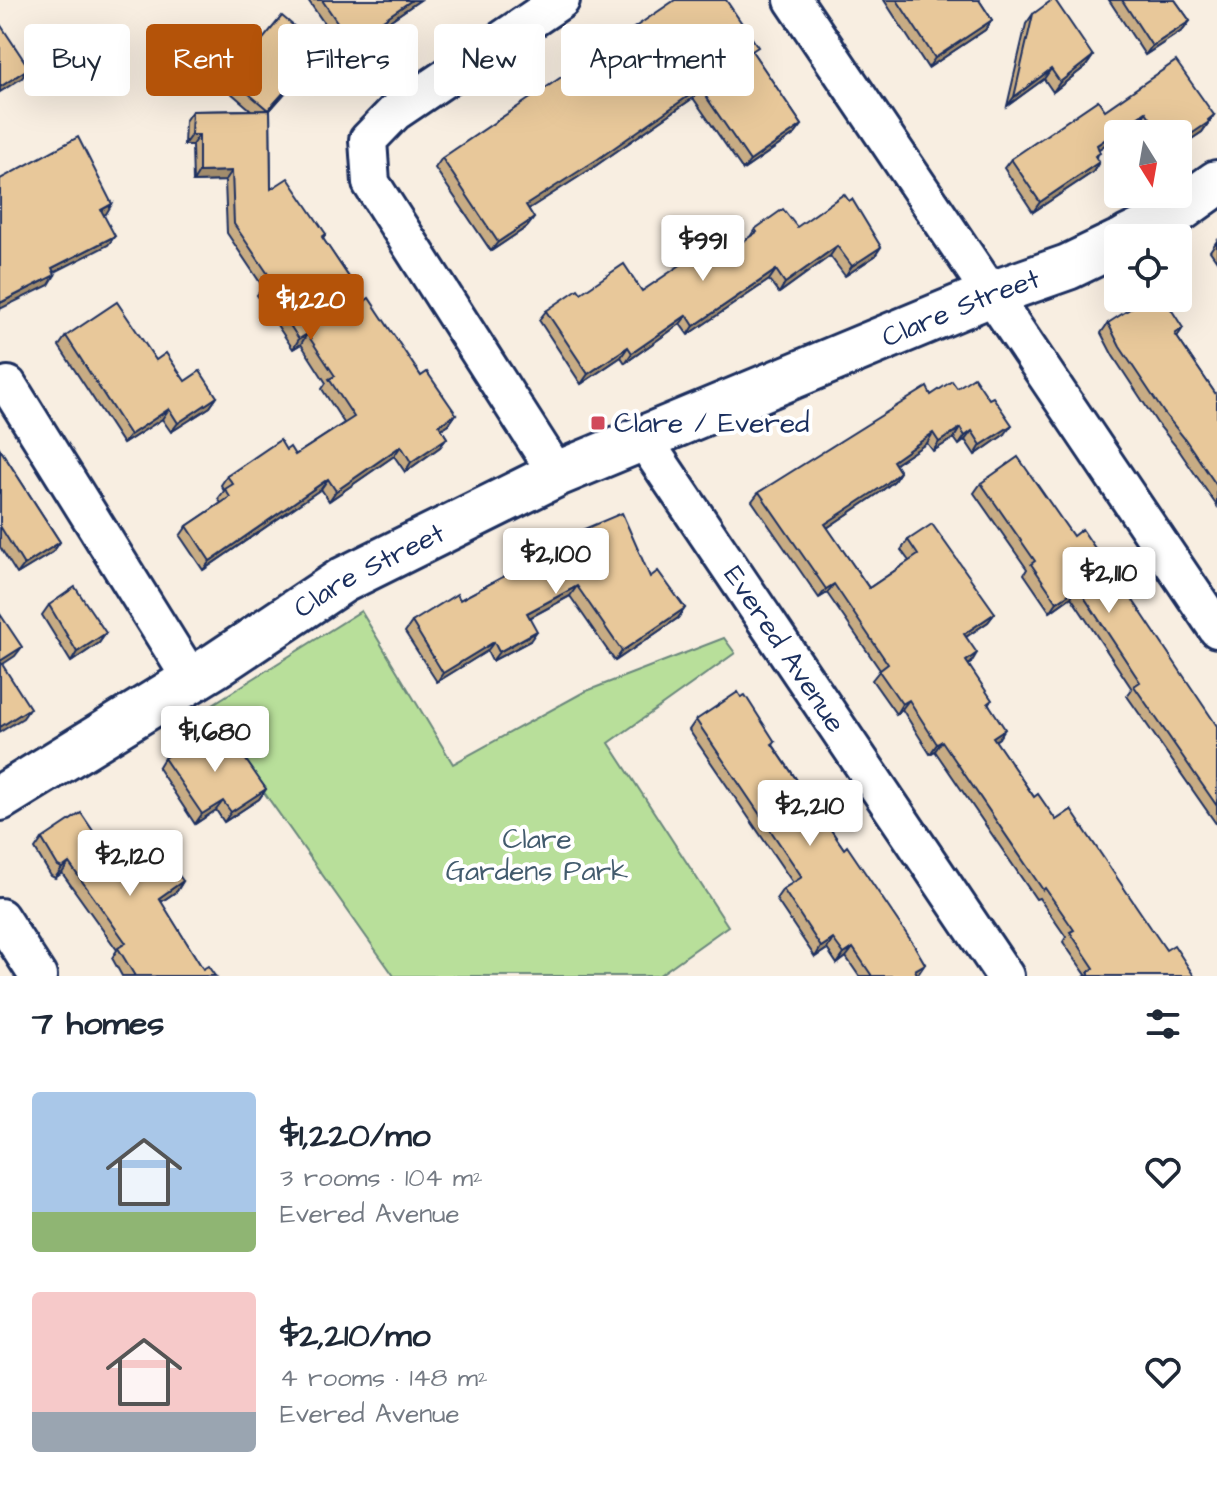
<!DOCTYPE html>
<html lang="en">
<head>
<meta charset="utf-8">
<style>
	:root { --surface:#fff; --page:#f6f6f7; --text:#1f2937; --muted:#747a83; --accent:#b45309 }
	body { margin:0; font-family:"Architects Daughter",sans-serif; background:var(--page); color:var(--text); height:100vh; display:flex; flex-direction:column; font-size:30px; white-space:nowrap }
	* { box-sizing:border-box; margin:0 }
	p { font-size:26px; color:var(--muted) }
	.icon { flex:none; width:44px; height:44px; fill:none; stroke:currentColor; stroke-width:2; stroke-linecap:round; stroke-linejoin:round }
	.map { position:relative; height:976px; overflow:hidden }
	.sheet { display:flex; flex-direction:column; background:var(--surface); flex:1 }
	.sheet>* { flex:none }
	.guide { position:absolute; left:24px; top:24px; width:800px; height:72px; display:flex; gap:16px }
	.needle { width:52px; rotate:169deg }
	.controls { position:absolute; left:1104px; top:120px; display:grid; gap:16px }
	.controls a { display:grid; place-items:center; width:88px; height:88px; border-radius:8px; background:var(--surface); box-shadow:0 8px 32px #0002; font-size:40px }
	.price { position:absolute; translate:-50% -68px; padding:0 18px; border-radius:8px; background:#fff; color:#222; font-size:26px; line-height:52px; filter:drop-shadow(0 2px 4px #0008) }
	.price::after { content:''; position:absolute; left:50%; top:48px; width:24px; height:18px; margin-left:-12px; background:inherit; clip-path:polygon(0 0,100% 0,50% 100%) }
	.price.selected { background:var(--accent); color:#fff }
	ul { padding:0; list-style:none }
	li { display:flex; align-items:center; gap:24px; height:200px; padding:0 32px }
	li span { display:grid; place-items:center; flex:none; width:224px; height:160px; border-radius:8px; color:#555 }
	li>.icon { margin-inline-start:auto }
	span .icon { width:96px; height:96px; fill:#fffc; stroke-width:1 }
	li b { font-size:34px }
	h2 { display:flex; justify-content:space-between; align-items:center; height:96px; padding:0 32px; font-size:34px }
	.tag { padding:0 28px; border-radius:8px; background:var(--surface); box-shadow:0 8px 32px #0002; font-size:28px; line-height:72px }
	.tag.selected { background:var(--accent); color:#fff }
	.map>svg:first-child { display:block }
	.green { fill:#b8df9a; stroke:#6a877c; stroke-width:2 }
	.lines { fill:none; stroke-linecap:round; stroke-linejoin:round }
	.minor-casing { stroke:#1b2f5e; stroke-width:42 }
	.tertiary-casing { stroke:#1b2f5e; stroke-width:50 }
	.minor { stroke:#fff; stroke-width:36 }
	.tertiary { stroke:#fff; stroke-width:44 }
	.wall { fill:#c8ac84; stroke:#1b2f5e; stroke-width:2 }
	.shaded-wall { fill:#a28c6c; stroke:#1b2f5e; stroke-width:2 }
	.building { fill:#e8c89a; stroke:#1b2f5e; stroke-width:2 }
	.poi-dot { fill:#d1495b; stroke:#fff; stroke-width:3 }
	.labels { text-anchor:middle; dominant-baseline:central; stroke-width:8; stroke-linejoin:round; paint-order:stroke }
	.street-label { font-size:28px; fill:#1b2f5e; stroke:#fff }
	.poi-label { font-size:28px; fill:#1b2f5e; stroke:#fff; text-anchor:start }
	.park-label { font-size:28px; fill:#425b6d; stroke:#fff }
</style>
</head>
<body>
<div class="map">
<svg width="1217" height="976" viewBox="0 0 1217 976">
	<rect width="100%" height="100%" fill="#f8eee1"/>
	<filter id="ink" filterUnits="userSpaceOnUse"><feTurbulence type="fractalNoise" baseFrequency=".0125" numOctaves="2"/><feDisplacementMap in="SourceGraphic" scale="16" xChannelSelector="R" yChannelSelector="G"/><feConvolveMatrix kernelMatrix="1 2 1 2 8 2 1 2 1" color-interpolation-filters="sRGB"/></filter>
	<g filter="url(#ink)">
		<path class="green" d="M361,611L453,764L584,692L724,638L735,653L609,743L728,926L658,976H394L205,709Z"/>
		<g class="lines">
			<g class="minor-casing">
				<g id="minor">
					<path d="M793,0L1217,629"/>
					<path d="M8,385L191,679"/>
					<path id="s1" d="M644,440L1005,976"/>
					<path d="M557,474L371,183L368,140L395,112L561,0"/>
					<path d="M0,917L38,976"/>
				</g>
			</g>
			<g class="tertiary-casing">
				<g id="tertiary">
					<path d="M1128,238L1165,220L1217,183"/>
					<path id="s2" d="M0,798L216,665L343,580L557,474L991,294L1068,267L1118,243"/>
				</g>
			</g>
			<use href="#minor" class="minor"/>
			<use href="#tertiary" class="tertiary"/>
		</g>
		<g class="wall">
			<path d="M308,0H420L344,52Z"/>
			<path d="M884,0H979L992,20L985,30L928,68Z"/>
			<path d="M1109,0H1175L1190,21L1183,30L1145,55Z"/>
			<path d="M1033,14L1093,56L1086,66L1053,92L1044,79L1007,106L1026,24Z"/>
			<path d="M259,44L315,59L270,110L271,189L326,234L323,239L365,301L421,376L456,414L449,424L441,429L447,438L440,447L405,472L394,456L329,501L321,489L203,570L180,536L187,526L221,503L218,499L224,491L221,485L227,476L286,450L295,455L344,423L322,389L326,383L301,344L293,349L257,295L263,287L227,233L225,181L193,182L192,145H184L185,121L192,111L251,110L223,86L234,71L233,70L239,60Z"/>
			<path d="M753,53L802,125L795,134L743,170L693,98L591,169L528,209L534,218L527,227L491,251L435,168L442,158Z"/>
			<path d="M1105,110L1214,115L1202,132L1178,148V134H1148L1140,122L1118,134V136L1099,149L1097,158L1099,162L1093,172L1033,212L1004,168L1011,159Z"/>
			<path d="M797,227L875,256L845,276L830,256L779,293L769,280L688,335L680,324L625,363L621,357L581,384L539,320L546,311L581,293L642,291L710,263L750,237L755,229Z"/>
			<path d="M1217,241V261L1210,251Z"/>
			<path d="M1108,323L1183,328L1177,337L1217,396V506L1178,449L1157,423L1113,356L1101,333Z"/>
			<path d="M66,336L156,360L185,381L217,397L210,407L171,432L162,419L123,444L59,346Z"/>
			<path d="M957,388L1005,434L975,455L965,440L959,445L954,438L933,451L927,443L895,464L900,472L894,481L879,493L827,528L869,588L909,561L901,550L908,540L995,613L988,622L966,637L971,663L968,664L989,704L999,738L995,741L1034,797L1056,820L1166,950L1194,976H1085L1086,975L1063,942L1066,937L1039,898L1036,899L935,751L930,754L902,709L896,714L872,680L880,670L827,593L819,598L752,501L759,492L931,395Z"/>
			<path d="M0,449L60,542L53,552L17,574L0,547Z"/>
			<path d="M981,483L1073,536L1217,726V825L1127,696L1132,689L1071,597L1050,612L1024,574L1027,569L974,493Z"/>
			<path d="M523,555L650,577L685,608L678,618L615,661L570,596L529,618L530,641L492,661L487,651L437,682L405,632L412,622L460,600L518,569L516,565Z"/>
			<path d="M49,605L106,633L99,643L71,662L42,615Z"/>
			<path d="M696,720L775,742L773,745L844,849L925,964L917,974L918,976H859L846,957L837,964L827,949L815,957L776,899L783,889L793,883L689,730Z"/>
			<path d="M193,748L237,751L266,789L259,799L224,822L216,810L195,824L158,768L164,758Z"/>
			<path d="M42,839L183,881L177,891L161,902L203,969L215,976H122L112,958L117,950L62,873L55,878L51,876L35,849Z"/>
		</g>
		<g class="shaded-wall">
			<path d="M412,0H420L344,52L351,42Z"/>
			<path d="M992,20L985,30L928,68L935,58Z"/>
			<path d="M1190,21L1183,30L1145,55L1152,46Z"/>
			<path d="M322,50L315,59L262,119L268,110Z"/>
			<path d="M1093,56L1086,66L1053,92L1060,82Z"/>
			<path d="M29,68L22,78L0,92V87Z"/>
			<path d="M1051,69L1044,79L1007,106L1014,97Z"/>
			<path d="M700,88L693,98L591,169L519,215L526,205Z"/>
			<path d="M1146,112L1140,122L1122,134H1118V136L1090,155L1097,145Z"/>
			<path d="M1214,115L1202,132L1178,148V143Z"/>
			<path d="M802,125L795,134L743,170L750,161Z"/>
			<path d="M191,135H199L192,145H184Z"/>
			<path d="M1099,162L1093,172L1033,212L1040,202Z"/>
			<path d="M232,171L225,181L193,182L199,172Z"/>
			<path d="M112,204L106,214L95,219L101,210Z"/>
			<path d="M534,218L527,227L491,251L498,242Z"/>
			<path d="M115,236L108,245L45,277L52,268Z"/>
			<path d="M837,246L830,256L779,293L785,283Z"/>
			<path d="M881,247L875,256L845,276L852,266Z"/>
			<path d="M776,270L769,280L688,335L694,326Z"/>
			<path d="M55,275L49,285L0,309V303Z"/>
			<path d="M687,315L680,324L625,363L632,353Z"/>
			<path d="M307,334L301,344L293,349L299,339Z"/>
			<path d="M628,347L621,357L581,384L588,374Z"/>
			<path d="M217,397L210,407L171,432L178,423Z"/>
			<path d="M169,409L162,419L123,444L130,435Z"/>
			<path d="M456,414L449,424L432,435L439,425Z"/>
			<path d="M1012,425L1005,434L975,455L981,445Z"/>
			<path d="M960,428L954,438L933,451L939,442Z"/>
			<path d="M972,431L965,440L959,445L965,436Z"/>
			<path d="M933,433L927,443L886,470L893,461Z"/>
			<path d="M447,438L440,447L405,472L411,462Z"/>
			<path d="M401,446L394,456L329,501L336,491Z"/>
			<path d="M900,472L894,481L879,493L818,534L825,524Z"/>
			<path d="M328,479L321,489L203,570L210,561Z"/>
			<path d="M60,542L53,552L17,574L24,565Z"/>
			<path d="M834,584L827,593L819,598L826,589Z"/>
			<path d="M577,586L570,596L520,623L527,613Z"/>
			<path d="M1078,588L1071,597L1050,612L1057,602Z"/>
			<path d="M685,608L678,618L615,661L622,651Z"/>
			<path d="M995,613L988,622L957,643L964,634Z"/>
			<path d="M537,631L530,641L492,661L499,652Z"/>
			<path d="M106,633L99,643L71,662L77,652Z"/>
			<path d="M494,642L487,651L437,682L443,673Z"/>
			<path d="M22,647L15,656L0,666V661Z"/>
			<path d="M977,653L971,663L960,670L966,661Z"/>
			<path d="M909,700L902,709L896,714L902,704Z"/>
			<path d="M30,708L23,718L0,732V727Z"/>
			<path d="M1005,729L999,738L986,746L993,737Z"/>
			<path d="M942,741L935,751L930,754L937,744Z"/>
			<path d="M266,789L259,799L224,822L231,812Z"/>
			<path d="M223,801L216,810L195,824L202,814Z"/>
			<path d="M69,863L62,873L55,878L62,868Z"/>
			<path d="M183,881L177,891L152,908L159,898Z"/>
			<path d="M833,939L827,949L815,957L821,947Z"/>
			<path d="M853,948L846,957L837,964L844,954Z"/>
			<path d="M925,964L919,973L914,976L915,970Z"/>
		</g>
		<g class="building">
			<path d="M322,0H412L351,42Z"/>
			<path d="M675,0H726L758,47L752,51L802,125L750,161L700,88L598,159L526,205L534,218L498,242L442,158Z"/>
			<path d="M897,0H979L992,20L935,58Z"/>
			<path d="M1052,0H1055L1093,56L1060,82L1051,69L1014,97L1033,14Z"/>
			<path d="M1122,0H1175L1190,21L1152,46Z"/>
			<path d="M282,16L322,50L268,110L229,77L242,62L239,60L256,41L259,44Z"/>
			<path d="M0,24L29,68L0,87Z"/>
			<path d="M1176,61L1214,115L1208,120L1209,122L1178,143V134H1161L1146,112L1097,145L1100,153L1095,156L1099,162L1040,202L1011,159L1098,100L1105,110Z"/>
			<path d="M270,110L271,189L288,178L326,234L322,237L365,301L369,298L421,376L427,372L456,414L439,425L447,438L411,462L401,446L336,491L328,479L210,561L187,526L230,497L225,489L233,484L227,476L280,440L286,450L290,447L295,455L354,417L329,379L335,376L307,334L299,339L264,286L272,280L234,224L232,171L199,172V135H191L192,111Z"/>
			<path d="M78,137L112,204L101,210L115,236L52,268L55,275L0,303V179Z"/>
			<path d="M844,194L849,201L852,199L881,247L852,266L837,246L785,283L776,270L694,326L687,315L632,353L628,347L588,374L546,311L578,289L581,293L624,264L642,291L701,251L710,263L757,232L755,229L783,209L797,227Z"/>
			<path d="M1147,298H1164L1183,328L1175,334L1217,396V486L1185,439L1164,413L1120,347L1108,323Z"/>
			<path d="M117,302L156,360L166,353L185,381L200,371L217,397L178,423L169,409L130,435L66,336Z"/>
			<path d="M974,377L989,399L993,397L1012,425L981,445L972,431L965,436L960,428L939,442L933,433L893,461L900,472L886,484L825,524L869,588L918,555L908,540L932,524L995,613L964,634L977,653L966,661L992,700L988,703L1005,729L993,737L1034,797L1038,794L1056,820L1071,810L1166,950L1174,945L1194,976H1090L1088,972L1094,968L1070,932L1074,930L1045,888L1043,890L942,741L937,744L909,700L902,704L879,671L888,664L834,584L826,589L759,492L927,387L931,395L952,381L957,388Z"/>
			<path d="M0,449L60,542L24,565L0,526Z"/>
			<path d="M1018,457L1073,536L1082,529L1114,576L1116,575L1217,726V806L1134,686L1140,682L1078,588L1057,602L1031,564L1035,561L981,483Z"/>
			<path d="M622,513L650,577L658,571L685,608L622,651L577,586L527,613L537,631L499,652L494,642L443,673L412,622L457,594L460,600L527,564L523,555Z"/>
			<path d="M75,587L106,633L77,652L49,605Z"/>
			<path d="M0,614L22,647L0,661L30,708L0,727Z"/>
			<path d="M738,692L741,697L745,695L775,742L772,744L844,849L847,846L914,945L925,964L915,970L918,976H872L853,948L844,954L833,939L821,947L783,889L802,877L696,720Z"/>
			<path d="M223,730L237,751L239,750L266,789L231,812L223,801L202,814L164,758L189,742L193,748Z"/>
			<path d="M81,813L112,859L149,833L183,881L159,898L203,969L208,966L215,976H135L118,948L126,943L69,863L62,868L58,866L42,839Z"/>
		</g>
	</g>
	<rect class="poi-dot" x="590" y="415" width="16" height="16" rx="4"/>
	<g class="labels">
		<g class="street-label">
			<text stroke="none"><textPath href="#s2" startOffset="1082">Clare Street</textPath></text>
			<text stroke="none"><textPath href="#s2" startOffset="434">Clare Street</textPath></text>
			<text stroke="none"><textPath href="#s1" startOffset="252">Evered Avenue</textPath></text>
		</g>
		<g class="poi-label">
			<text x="614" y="423">Clare / Evered</text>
		</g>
		<g class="park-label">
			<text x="537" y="839">Clare<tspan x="537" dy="32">Gardens Park</tspan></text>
		</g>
	</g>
</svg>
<div class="controls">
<a><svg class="needle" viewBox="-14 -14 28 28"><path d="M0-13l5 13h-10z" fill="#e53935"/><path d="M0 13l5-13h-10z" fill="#747a83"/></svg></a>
<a><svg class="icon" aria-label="locate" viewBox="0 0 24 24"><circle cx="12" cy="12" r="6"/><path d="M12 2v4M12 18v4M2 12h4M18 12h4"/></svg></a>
</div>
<b class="price" style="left:703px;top:283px">$991</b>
<b class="price selected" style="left:311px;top:342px">$1,220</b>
<b class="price" style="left:556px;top:596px">$2,100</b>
<b class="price" style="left:1109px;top:615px">$2,110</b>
<b class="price" style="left:215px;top:774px">$1,680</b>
<b class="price" style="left:810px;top:848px">$2,210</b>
<b class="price" style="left:130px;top:898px">$2,120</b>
<div class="guide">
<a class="tag">Buy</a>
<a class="tag selected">Rent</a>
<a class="tag">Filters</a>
<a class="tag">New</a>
<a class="tag">Apartment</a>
</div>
</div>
<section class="sheet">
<h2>7 homes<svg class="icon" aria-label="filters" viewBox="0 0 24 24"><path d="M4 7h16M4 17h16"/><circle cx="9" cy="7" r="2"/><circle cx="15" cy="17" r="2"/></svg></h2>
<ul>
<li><span style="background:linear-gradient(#a9c7e8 75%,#8fb573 0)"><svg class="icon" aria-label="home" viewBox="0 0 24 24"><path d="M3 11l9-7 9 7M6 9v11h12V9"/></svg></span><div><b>$1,220/mo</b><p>3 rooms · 104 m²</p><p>Evered Avenue</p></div><svg class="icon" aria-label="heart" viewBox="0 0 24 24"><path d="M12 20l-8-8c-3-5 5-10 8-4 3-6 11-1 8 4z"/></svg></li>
<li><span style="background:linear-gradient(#f6c9c9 75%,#9aa5b1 0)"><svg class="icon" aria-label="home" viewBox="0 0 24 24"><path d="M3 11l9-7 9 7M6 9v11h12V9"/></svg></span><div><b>$2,210/mo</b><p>4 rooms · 148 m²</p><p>Evered Avenue</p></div><svg class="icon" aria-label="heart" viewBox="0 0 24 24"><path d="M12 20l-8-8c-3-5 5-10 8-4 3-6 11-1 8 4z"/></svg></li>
</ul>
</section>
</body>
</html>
